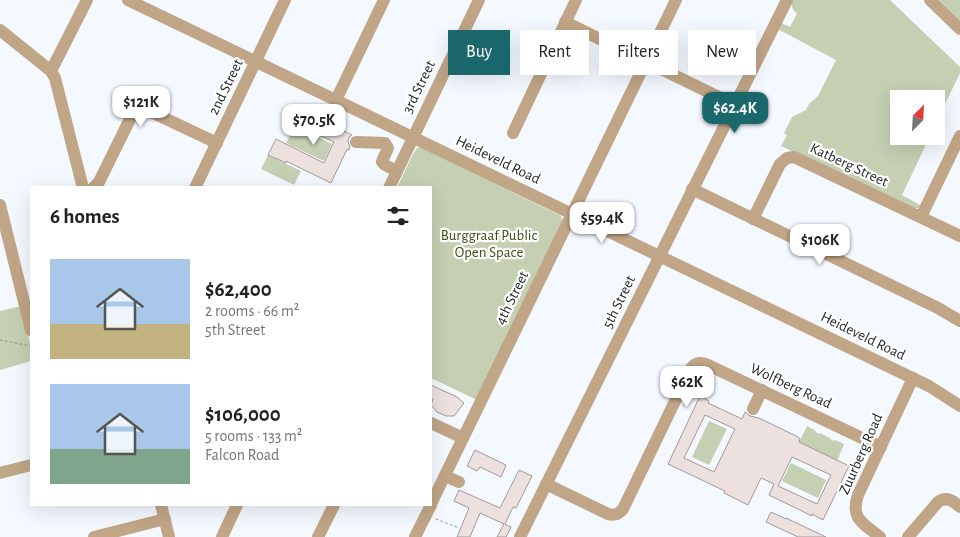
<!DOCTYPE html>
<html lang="en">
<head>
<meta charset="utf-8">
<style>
	:root { --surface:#fff; --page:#f2f2f2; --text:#222; --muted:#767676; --accent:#1a686b }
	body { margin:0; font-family:"Alegreya Sans",sans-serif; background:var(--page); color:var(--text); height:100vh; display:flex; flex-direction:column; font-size:19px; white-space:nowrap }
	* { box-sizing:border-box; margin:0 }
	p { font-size:16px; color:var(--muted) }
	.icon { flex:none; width:28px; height:28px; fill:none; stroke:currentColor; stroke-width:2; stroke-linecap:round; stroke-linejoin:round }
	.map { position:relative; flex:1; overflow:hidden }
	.side { position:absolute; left:30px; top:186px; width:402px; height:320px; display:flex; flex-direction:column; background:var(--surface); border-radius:0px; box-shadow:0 5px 20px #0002 }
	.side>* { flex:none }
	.hud { position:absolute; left:448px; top:30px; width:438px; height:45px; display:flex; gap:10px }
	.needle { width:32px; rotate:24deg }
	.tools { position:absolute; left:890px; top:90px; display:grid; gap:10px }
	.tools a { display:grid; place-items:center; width:55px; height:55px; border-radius:0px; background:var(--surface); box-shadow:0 5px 20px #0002; font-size:25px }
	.price { position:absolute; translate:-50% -42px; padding:0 11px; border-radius:10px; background:#fff; color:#222; font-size:16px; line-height:32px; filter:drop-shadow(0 1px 2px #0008) }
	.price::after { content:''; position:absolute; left:50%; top:30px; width:15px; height:11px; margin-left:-8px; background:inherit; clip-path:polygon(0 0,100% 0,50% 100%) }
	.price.current { background:var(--accent); color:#fff }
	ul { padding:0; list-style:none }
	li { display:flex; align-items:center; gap:15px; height:125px; padding:0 20px }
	li span { display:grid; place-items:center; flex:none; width:140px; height:100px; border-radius:0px; color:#555 }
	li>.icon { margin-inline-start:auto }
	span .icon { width:60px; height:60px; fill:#fffc; stroke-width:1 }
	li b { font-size:21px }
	h2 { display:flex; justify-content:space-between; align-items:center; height:60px; padding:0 20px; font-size:21px }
	.pill { padding:0 18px; border-radius:0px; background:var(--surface); box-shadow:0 5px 20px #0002; font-size:18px; line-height:45px }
	.pill.current { background:var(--accent); color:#fff }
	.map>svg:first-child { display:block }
	.green { fill:#c5cfb2 }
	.building { fill:#ece1de; stroke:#a39896; fill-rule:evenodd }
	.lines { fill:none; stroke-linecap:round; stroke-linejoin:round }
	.path { stroke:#8d9095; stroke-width:1; stroke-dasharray:2.5 2.5; stroke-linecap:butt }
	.minor { stroke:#c0a586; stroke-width:12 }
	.labels { text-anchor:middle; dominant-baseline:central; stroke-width:4.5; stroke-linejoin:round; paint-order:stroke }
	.street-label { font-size:15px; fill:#232528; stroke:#fff }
	.park-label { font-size:15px; fill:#405113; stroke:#fff }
</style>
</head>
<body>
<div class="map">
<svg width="960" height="537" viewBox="0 0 960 537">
	<rect width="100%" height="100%" fill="#f4f8ff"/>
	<g class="green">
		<path d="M790,0H890L960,67V73L936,123V99H899V136H930L902,195L922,206L918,208H912L781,146L787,135L784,133L792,117L806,110L809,104L818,96L836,60L776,28L779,22L790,27L797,14L793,9L790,1Z"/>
		<path d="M939,0H960V21Z"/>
		<path d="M295,126L332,144L324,161L286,143Z"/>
		<path d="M421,147L561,216L563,221L477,400L431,378V188H397L412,156L417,148Z"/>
		<path d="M268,155L301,171L294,185L261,169Z"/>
		<path d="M21,306L31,347V361L0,370V311Z"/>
		<path d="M709,421L727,429L709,465L692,457Z"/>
		<path d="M807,426L816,431L815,432L820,434V433L830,438V439L834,441L835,440L844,444L837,461L799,442Z"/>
		<path d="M791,463L826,480L818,498L782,481Z"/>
	</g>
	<g class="building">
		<path d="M293,106L352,135L349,137L348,141L350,147L349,150L347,149L331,183L286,161V163L268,155L276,139L324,163L334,142L286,120Z"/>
		<path d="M622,202L634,208L625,226L613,221Z"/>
		<path d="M431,385L457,397L464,403L454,416H446L437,412L431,405L433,399L431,398Z"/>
		<path d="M700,396L709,401L708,403L742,419L745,412L750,416L759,418L798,437L800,439L799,442L849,466L823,520L812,514V516L769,495L774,484L761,478L748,505L724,493L725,491L668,464ZM705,415L735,429L714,472L684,458ZM792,457L831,475L817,504L778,486Z"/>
		<path d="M475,450L506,465L501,477L480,467L477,471L467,466Z"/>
		<path d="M519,470L532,476L516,508L513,507L505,524L511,527L506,537H497L504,524L480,513L470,537H457L469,508L454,501L459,490L500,508Z"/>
		<path d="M771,512L786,519V518L826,537H798L766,522Z"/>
	</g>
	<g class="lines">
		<g class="path">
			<path d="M0,340L31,346"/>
			<path d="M436,519L459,528"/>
		</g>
		<g class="minor">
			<path d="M128,0L902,373L929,386L960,406"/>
			<path d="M930,0L960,29"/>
			<path d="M565,22L735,105"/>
			<path d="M0,30L51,71L55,78L83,188"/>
			<path d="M51,71L87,0"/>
			<path d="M336,100L384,0"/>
			<path d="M513,133L576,0"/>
			<path d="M356,142L385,143L388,148L383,159L382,162L385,165L397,171"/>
			<path d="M93,188L99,182L133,113L139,109L147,110L217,143"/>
			<path d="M195,188L285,0"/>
			<path d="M389,188L479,0"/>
			<path d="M692,189L938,308L960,321"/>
			<path d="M0,205L31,330"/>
			<path d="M921,217L960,136"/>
			<path d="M753,219L780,164L787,158L794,157L960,236"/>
			<path d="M753,409L762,390"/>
			<path d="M431,423L463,438"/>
			<path d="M0,473L31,465"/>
			<path d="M445,476L459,482"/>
			<path d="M546,484L608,514C614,516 619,514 623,509L690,370C694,363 701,361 708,365L881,447"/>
			<path d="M431,504L676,0"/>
			<path d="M161,505L169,537"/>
			<path d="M94,537L165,519"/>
			<path d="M222,537L237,505"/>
			<path d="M318,537L334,505"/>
			<path d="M415,537L431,505"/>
			<path d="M520,537L787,0"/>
			<path d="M880,537C863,523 850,519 858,495L913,378"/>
			<path d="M908,537L938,502C946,496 954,501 960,507"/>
		</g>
	</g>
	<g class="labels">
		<g class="street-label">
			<text transform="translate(226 87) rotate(-64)">2nd Street</text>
			<text transform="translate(419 87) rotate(-64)">3rd Street</text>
			<text transform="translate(498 160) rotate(26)">Heideveld Road</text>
			<text transform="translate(849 165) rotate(25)">Katberg Street</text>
			<text transform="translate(512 298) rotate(-64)">4th Street</text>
			<text transform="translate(619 302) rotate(-64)">5th Street</text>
			<text transform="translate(863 336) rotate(26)">Heideveld Road</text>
			<text transform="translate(791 386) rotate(25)">Wolfberg Road</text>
			<text transform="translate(861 454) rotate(-66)">Zuurberg Road</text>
		</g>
		<g class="park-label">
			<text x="489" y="235">Burggraaf Public<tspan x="489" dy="17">Open Space</tspan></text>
		</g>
	</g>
</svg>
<div class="tools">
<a><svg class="needle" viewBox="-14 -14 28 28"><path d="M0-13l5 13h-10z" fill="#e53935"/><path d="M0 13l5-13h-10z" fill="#767676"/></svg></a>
</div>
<b class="price" style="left:141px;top:128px">$121K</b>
<b class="price current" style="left:735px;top:134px">$62.4K</b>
<b class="price" style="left:314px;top:146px">$70.5K</b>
<b class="price" style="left:602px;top:244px">$59.4K</b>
<b class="price" style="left:820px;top:266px">$106K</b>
<b class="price" style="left:687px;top:408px">$62K</b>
<div class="hud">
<a class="pill current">Buy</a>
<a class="pill">Rent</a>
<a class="pill">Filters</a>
<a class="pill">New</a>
</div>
<section class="side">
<h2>6 homes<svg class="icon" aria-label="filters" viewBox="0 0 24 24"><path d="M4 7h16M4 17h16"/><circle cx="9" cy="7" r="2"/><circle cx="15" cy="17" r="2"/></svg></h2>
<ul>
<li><span style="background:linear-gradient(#a9c7e8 65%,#c2b280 0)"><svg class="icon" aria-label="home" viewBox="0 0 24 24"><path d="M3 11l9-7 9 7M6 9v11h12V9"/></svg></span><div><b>$62,400</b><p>2 rooms · 66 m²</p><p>5th Street</p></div></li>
<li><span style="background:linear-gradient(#a9c7e8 65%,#7fa58c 0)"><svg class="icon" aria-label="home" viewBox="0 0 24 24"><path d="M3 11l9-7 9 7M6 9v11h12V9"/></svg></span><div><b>$106,000</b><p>5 rooms · 133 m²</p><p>Falcon Road</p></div></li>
</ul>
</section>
</div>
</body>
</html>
